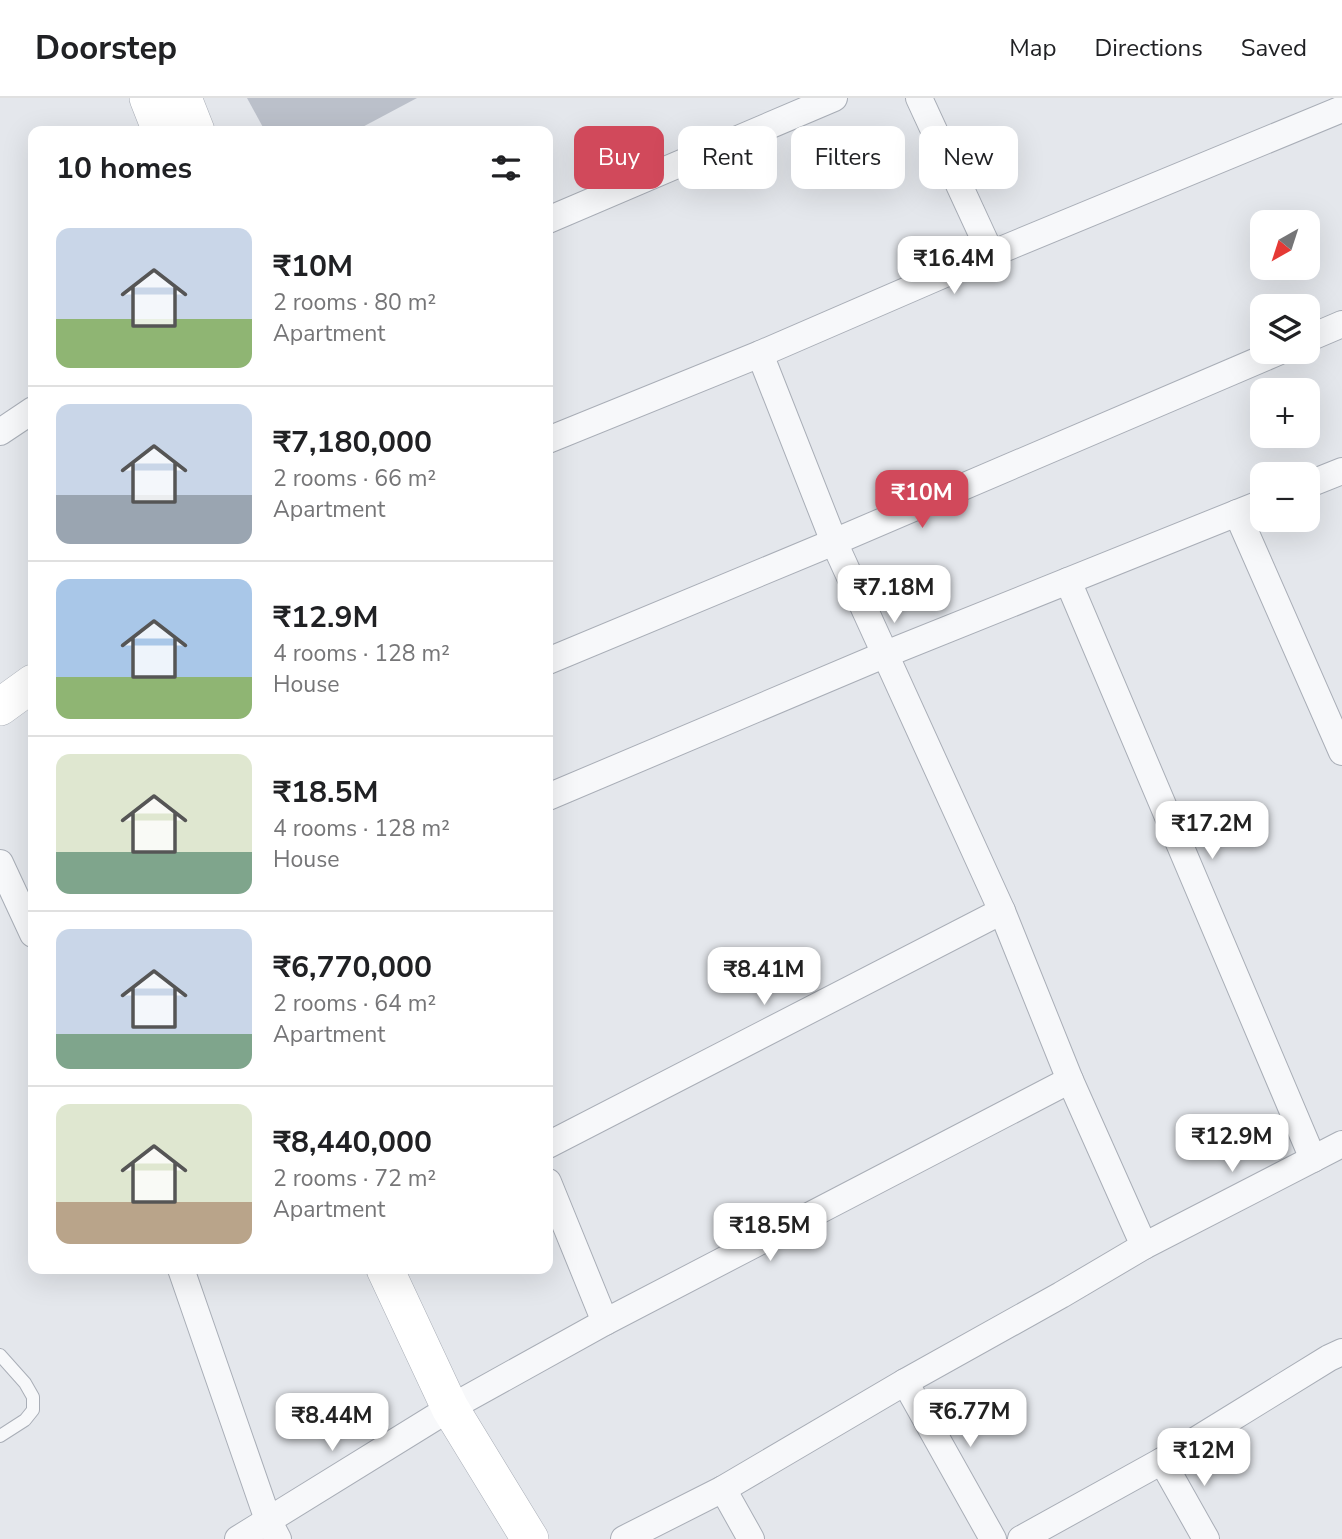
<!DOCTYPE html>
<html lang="en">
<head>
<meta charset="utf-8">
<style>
	:root { --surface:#fff; --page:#f6f6f6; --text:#202124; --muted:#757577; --line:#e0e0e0; --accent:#d1495b }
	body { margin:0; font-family:"Nunito Sans",sans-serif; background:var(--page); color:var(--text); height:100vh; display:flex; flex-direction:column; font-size:26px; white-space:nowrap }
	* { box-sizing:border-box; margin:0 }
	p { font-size:23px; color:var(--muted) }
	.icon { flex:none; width:38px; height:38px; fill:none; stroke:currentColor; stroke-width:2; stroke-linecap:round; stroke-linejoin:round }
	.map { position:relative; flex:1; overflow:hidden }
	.sheet { position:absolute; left:28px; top:28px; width:525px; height:1148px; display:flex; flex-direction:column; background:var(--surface); border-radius:14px; box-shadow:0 7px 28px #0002 }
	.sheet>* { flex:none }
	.top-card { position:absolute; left:574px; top:28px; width:662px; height:63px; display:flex; gap:14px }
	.needle { width:46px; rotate:219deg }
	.tools { position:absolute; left:1250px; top:112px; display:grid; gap:14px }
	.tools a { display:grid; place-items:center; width:70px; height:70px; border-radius:14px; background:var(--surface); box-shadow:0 7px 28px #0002; font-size:35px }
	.price { position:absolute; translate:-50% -60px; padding:0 16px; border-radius:14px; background:#fff; color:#222; font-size:23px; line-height:46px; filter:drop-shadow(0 2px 4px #0008) }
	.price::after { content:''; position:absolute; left:50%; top:42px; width:21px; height:16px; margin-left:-10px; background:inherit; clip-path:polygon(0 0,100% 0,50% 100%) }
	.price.selected { background:var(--accent); color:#fff }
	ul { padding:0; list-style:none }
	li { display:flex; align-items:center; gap:21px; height:175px; padding:0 28px }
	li+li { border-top:2px solid var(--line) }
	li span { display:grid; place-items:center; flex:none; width:196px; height:140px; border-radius:14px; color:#555 }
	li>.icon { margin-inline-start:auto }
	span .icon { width:84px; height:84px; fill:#fffc; stroke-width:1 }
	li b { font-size:30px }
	h2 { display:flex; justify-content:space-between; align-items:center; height:84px; padding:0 28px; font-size:30px }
	.tag { padding:0 24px; border-radius:14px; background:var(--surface); box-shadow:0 7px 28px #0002; font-size:24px; line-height:63px }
	.tag.selected { background:var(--accent); color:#fff }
	header { display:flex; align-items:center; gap:42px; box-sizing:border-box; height:98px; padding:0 35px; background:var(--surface); border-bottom:2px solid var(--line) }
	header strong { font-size:33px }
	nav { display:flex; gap:38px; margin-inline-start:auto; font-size:24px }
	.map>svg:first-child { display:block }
	.building { fill:#bbc0ca }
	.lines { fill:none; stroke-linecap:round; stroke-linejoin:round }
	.lane-casing { stroke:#a9aeb7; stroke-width:14 }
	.street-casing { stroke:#a9aeb7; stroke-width:28 }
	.secondary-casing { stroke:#a9aeb7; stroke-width:38 }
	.lane { stroke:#f7f8fa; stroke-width:12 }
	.street { stroke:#f7f8fa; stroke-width:26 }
	.secondary { stroke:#fff; stroke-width:37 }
</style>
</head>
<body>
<header>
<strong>Doorstep</strong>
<nav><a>Map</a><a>Directions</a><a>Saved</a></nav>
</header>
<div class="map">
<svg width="1342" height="1441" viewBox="0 0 1342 1441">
	<rect width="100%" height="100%" fill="#e4e7ec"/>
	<path class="building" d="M247,0H417L355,33H265Z"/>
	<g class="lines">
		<g class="lane-casing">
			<path id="lane" d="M0,1257L25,1285L33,1299V1312L25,1322L0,1338"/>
		</g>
		<g class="street-casing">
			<g id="street">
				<path d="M919,0L991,156"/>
				<path d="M548,122L834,0"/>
				<path d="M1307,241L1342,226"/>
				<path d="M0,334L33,312"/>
				<path d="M548,342L760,256L991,156L1342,11"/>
				<path d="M1307,387L1342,373"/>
				<path d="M1237,415L1342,654"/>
				<path d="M1068,483L1313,1061"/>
				<path d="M548,563L834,444L1278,254"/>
				<path d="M548,699L886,556L1262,405"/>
				<path d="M0,765L33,836"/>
				<path d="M548,1047L1002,813"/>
				<path d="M548,1084L605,1224"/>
				<path d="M1144,1148L1342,1046"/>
				<path d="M181,1171L268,1422L278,1441"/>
				<path d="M905,1284L993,1441"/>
				<path d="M1162,1363L1206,1441"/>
				<path d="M723,1391L751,1441"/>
				<path d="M238,1441L450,1310L605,1224L1070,982"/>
				<path d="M624,1441L723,1391L905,1284L1061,1197L1144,1148L1070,982L1002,813L834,444L760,256"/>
				<path d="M1021,1441L1162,1363L1329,1260L1342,1254"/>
			</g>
		</g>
		<g class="secondary-casing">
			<g id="secondary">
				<path d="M148,0L161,33"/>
				<path d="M183,0L196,33"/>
				<path d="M0,609L33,585"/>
				<path d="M385,1171L450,1310L530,1441"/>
			</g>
		</g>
		<use href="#lane" class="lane"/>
		<use href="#street" class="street"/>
		<use href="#secondary" class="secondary"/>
	</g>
</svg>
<div class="tools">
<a><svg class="needle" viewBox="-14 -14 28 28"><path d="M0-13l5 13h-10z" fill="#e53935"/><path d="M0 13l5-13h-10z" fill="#757577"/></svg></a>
<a><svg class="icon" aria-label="layers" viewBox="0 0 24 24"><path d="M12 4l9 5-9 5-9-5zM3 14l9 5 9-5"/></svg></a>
<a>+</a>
<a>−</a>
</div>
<b class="price" style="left:954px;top:198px">₹16.4M</b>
<b class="price selected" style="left:922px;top:432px">₹10M</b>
<b class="price" style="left:894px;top:527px">₹7.18M</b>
<b class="price" style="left:1212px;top:763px">₹17.2M</b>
<b class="price" style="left:764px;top:909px">₹8.41M</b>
<b class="price" style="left:1232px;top:1076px">₹12.9M</b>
<b class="price" style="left:770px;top:1165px">₹18.5M</b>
<b class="price" style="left:970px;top:1351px">₹6.77M</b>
<b class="price" style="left:332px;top:1355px">₹8.44M</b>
<b class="price" style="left:1204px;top:1390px">₹12M</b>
<div class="top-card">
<a class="tag selected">Buy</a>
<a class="tag">Rent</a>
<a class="tag">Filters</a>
<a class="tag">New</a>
</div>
<section class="sheet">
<h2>10 homes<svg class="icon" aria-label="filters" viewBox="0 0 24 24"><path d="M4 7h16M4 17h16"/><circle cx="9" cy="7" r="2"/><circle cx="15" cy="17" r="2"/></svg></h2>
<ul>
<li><span style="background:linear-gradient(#c9d6e8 65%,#8fb573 0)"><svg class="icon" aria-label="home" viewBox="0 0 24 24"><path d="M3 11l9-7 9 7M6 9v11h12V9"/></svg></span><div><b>₹10M</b><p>2 rooms · 80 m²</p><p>Apartment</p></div></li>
<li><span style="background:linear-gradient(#c9d6e8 65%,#9aa5b1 0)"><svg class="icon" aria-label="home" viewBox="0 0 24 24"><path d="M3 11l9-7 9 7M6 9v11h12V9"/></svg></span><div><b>₹7,180,000</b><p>2 rooms · 66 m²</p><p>Apartment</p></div></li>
<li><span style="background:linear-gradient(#a9c7e8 70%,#8fb573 0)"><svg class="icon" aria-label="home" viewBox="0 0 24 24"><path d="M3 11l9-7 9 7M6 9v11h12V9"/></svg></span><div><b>₹12.9M</b><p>4 rooms · 128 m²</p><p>House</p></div></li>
<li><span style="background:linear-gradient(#dfe7d0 70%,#7fa58c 0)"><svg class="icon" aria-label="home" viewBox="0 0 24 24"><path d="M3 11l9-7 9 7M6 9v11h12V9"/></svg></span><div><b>₹18.5M</b><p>4 rooms · 128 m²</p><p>House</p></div></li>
<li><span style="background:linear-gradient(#c9d6e8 75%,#7fa58c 0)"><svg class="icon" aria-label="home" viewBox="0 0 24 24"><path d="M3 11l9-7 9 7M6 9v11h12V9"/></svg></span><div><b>₹6,770,000</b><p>2 rooms · 64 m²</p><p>Apartment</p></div></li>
<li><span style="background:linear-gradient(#dfe7d0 70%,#b9a48a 0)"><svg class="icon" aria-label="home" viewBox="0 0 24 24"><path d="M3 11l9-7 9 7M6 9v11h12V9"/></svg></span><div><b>₹8,440,000</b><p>2 rooms · 72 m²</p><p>Apartment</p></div></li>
</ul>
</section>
</div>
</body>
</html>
